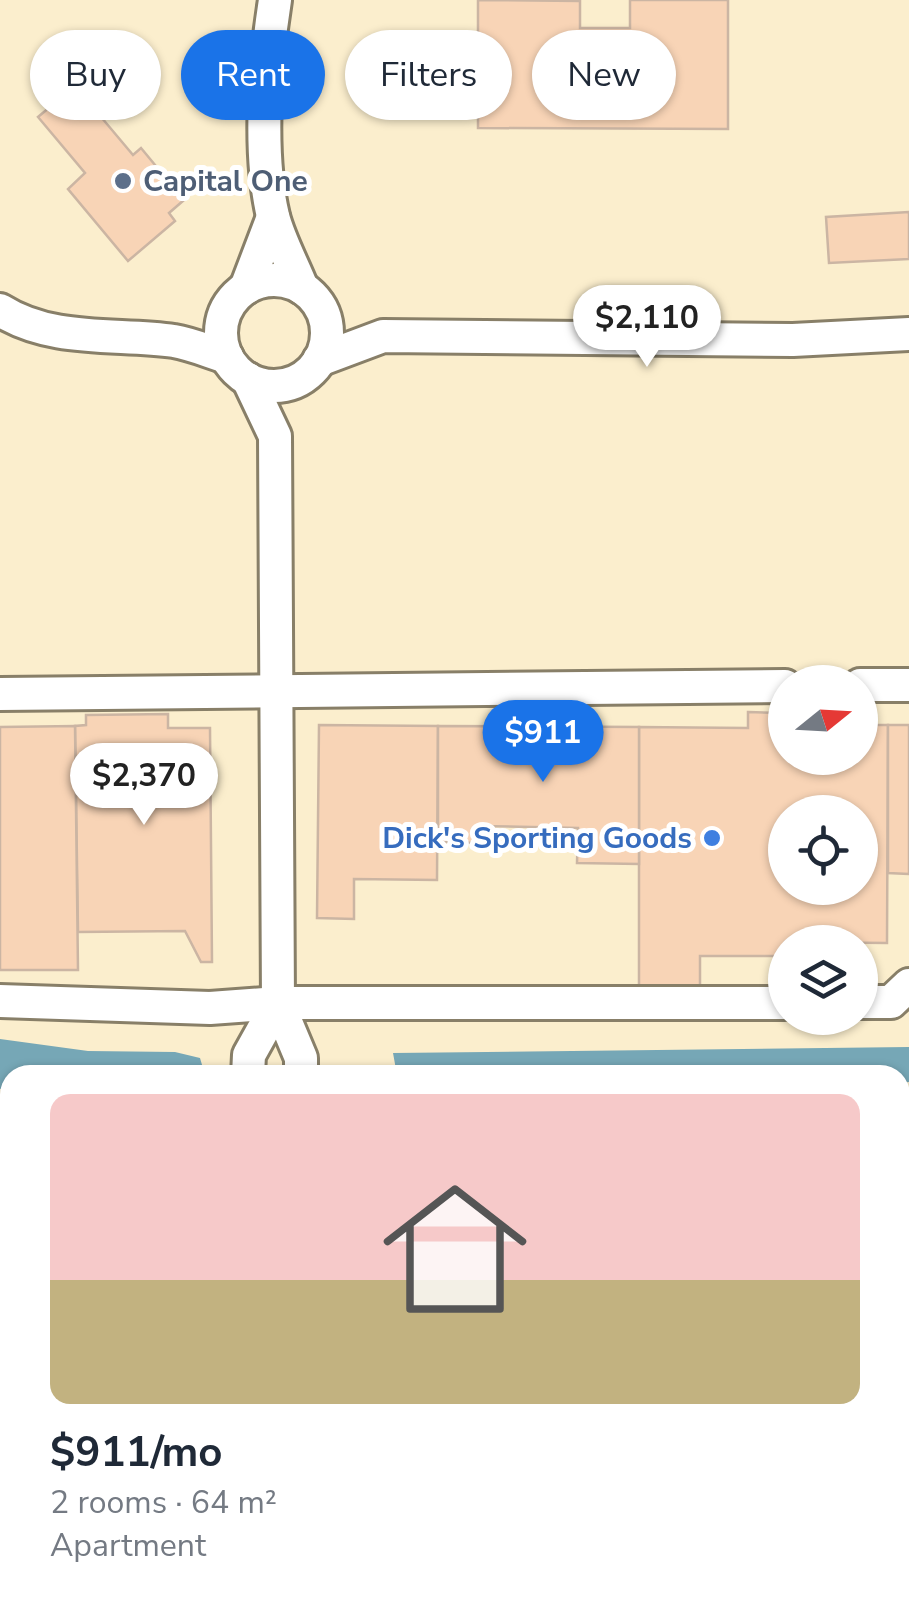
<!DOCTYPE html>
<html lang="en">
<head>
<meta charset="utf-8">
<style>
	:root { --surface:#fff; --page:#f2f2f3; --text:#1f2937; --muted:#747a83; --accent:#1a73e8 }
	body { margin:0; font-family:"Nunito Sans",sans-serif; background:var(--page); color:var(--text); height:100vh; display:flex; flex-direction:column; font-size:38px; white-space:nowrap }
	* { box-sizing:border-box; margin:0 }
	p { font-size:32px; color:var(--muted) }
	.icon { flex:none; width:55px; height:55px; fill:none; stroke:currentColor; stroke-width:2; stroke-linecap:round; stroke-linejoin:round }
	.map { position:relative; flex:1; overflow:hidden }
	.side { position:absolute; left:0px; top:1065px; width:910px; height:552px; display:flex; flex-direction:column; background:var(--surface); border-radius:30px 30px 0 0; box-shadow:0 2px 8px #0004 }
	.side>* { flex:none }
	.hud { position:absolute; left:30px; top:30px; width:850px; height:90px; display:flex; gap:20px }
	.needle { width:65px; rotate:72deg }
	.fabs { position:absolute; left:768px; top:665px; display:grid; gap:20px }
	.fabs a { display:grid; place-items:center; width:110px; height:110px; border-radius:50%; background:var(--surface); box-shadow:0 2px 8px #0004; font-size:50px }
	.price { position:absolute; translate:-50% -85px; padding:0 22px; border-radius:35px; background:#fff; color:#222; font-size:32px; line-height:65px; filter:drop-shadow(0 2px 5px #0008) }
	.price::after { content:''; position:absolute; left:50%; top:60px; width:30px; height:22px; margin-left:-15px; background:inherit; clip-path:polygon(0 0,100% 0,50% 100%) }
	.price.active { background:var(--accent); color:#fff }
	ul { padding:0; list-style:none }
	li { display:grid; align-content:center; gap:20px; height:530px; padding:0 50px }
	li span { display:grid; place-items:center; height:310px; border-radius:20px; color:#555 }
	li>.icon { margin-inline-start:auto }
	span .icon { width:180px; height:180px; fill:#fffc; stroke-width:1 }
	li b { font-size:42px }
	.chip { padding:0 35px; border-radius:45px; background:var(--surface); box-shadow:0 2px 8px #0004; font-size:35px; line-height:90px }
	.chip.active { background:var(--accent); color:#fff }
	.map>svg:first-child { display:block }
	.built { fill:#fbeecd; fill-rule:evenodd }
	.water { fill:#76a7b6 }
	.lines { fill:none; stroke-linecap:round; stroke-linejoin:round }
	.stream { stroke:#76a7b6; stroke-width:8 }
	.building { fill:#f8d4b6; stroke:#cbb5a3; stroke-width:2.5; fill-rule:evenodd }
	.minor-casing { stroke:#887f68; stroke-width:38 }
	.highway-casing { stroke:#a35d70; stroke-width:50 }
	.minor { stroke:#fff; stroke-width:32 }
	.highway { stroke:#e97ea0; stroke-width:45 }
	.service-dot { fill:#5c6f8a; stroke:#fff; stroke-width:4 }
	.shop-dot { fill:#3f7fe0; stroke:#fff; stroke-width:4 }
	.labels { text-anchor:middle; dominant-baseline:central; stroke-width:10; stroke-linejoin:round; paint-order:stroke }
	.service-label { font-size:30px; font-weight:bold; fill:#4e5e75; stroke:#fff; text-anchor:start }
	.shop-label { font-size:30px; font-weight:bold; fill:#366cbe; stroke:#fff; text-anchor:end }
</style>
</head>
<body>
<div class="map">
<svg width="909" height="1616" viewBox="0 0 909 1616">
	<rect width="100%" height="100%" fill="#fef6e1"/>
	<path class="built" d="M0,0H909V1173H900V1075H10V1176H0ZM785,682H860V758H785ZM785,812H860V888H785ZM785,942H860V1018H785Z"/>
	<g class="water">
		<path d="M0,1039L88,1051L175,1052L200,1058L205,1075H10V1089H0Z"/>
		<path d="M909,1047V1082L900,1083V1075H397L393,1053Z"/>
	</g>
	<g class="lines">
		<g class="stream">
			<path d="M900,1146H909"/>
			<path d="M0,1149H10"/>
		</g>
	</g>
	<g class="building">
		<path d="M478,0L580,1V28H630V0H728V129L478,128Z"/>
		<path d="M75,86L133,155L141,148L184,200L169,213L175,221L128,261L68,189L85,173L38,117Z"/>
		<path d="M909,212V259L829,263L826,217Z"/>
		<path d="M748,712L785,713V758H860V725H888L887,943L785,942V956H700V993L639,992V727L748,728ZM785,812H860V888H785Z"/>
		<path d="M168,714V728H210L212,962H201L185,931L78,932L75,726L86,725V715Z"/>
		<path d="M319,725L438,726L437,880L354,879V919L317,918Z"/>
		<path d="M888,725H909V874L888,873Z"/>
		<path d="M75,726L78,970H0V727Z"/>
		<path d="M438,726L639,727V864L577,863L578,828L481,826V843L438,842Z"/>
	</g>
	<g class="lines">
		<g class="minor-casing">
			<g id="minor">
				<path d="M275,0C265,64 258,153 273,216C279,240 293,265 302,288"/>
				<circle cx="274" cy="333" r="53"/>
				<path d="M246,288L273,217"/>
				<path d="M0,310C52,343 116,333 174,341C192,344 210,352 227,357"/>
				<path d="M319,360L383,336L793,340L909,334"/>
				<path d="M248,379L275,436L278,1003L301,1058V1075"/>
				<path d="M860,685H909"/>
				<path d="M0,694L785,686"/>
				<path d="M0,1001L210,1008L278,1003H785"/>
				<path d="M860,1002H891L909,985"/>
				<path d="M248,1075L249,1055L278,1003"/>
				<path d="M900,1231L909,1230"/>
				<path d="M0,1267H10"/>
			</g>
		</g>
		<g class="highway-casing">
			<g id="highway">
				<path d="M900,1384L909,1383"/>
				<path d="M0,1411L10,1412"/>
				<path d="M0,1532H10"/>
				<path d="M900,1563H909"/>
			</g>
		</g>
		<use href="#minor" class="minor"/>
		<use href="#highway" class="highway"/>
	</g>
	<circle class="service-dot" cx="123" cy="181" r="10"/>
	<circle class="shop-dot" cx="712" cy="838" r="10"/>
	<g class="labels">
		<g class="service-label">
			<text x="143" y="181">Capital One</text>
		</g>
		<g class="shop-label">
			<text x="692" y="838">Dick's Sporting Goods</text>
		</g>
	</g>
</svg>
<div class="fabs">
<a><svg class="needle" viewBox="-14 -14 28 28"><path d="M0-13l5 13h-10z" fill="#e53935"/><path d="M0 13l5-13h-10z" fill="#747a83"/></svg></a>
<a><svg class="icon" aria-label="locate" viewBox="0 0 24 24"><circle cx="12" cy="12" r="6"/><path d="M12 2v4M12 18v4M2 12h4M18 12h4"/></svg></a>
<a><svg class="icon" aria-label="layers" viewBox="0 0 24 24"><path d="M12 4l9 5-9 5-9-5zM3 14l9 5 9-5"/></svg></a>
</div>
<b class="price" style="left:647px;top:370px">$2,110</b>
<b class="price active" style="left:543px;top:785px">$911</b>
<b class="price" style="left:144px;top:828px">$2,370</b>
<div class="hud">
<a class="chip">Buy</a>
<a class="chip active">Rent</a>
<a class="chip">Filters</a>
<a class="chip">New</a>
</div>
<section class="side">
<ul>
<li><span style="background:linear-gradient(#f6c9c9 60%,#c2b280 0)"><svg class="icon" aria-label="home" viewBox="0 0 24 24"><path d="M3 11l9-7 9 7M6 9v11h12V9"/></svg></span><div><b>$911/mo</b><p>2 rooms · 64 m²</p><p>Apartment</p></div></li>
</ul>
</section>
</div>
</body>
</html>
